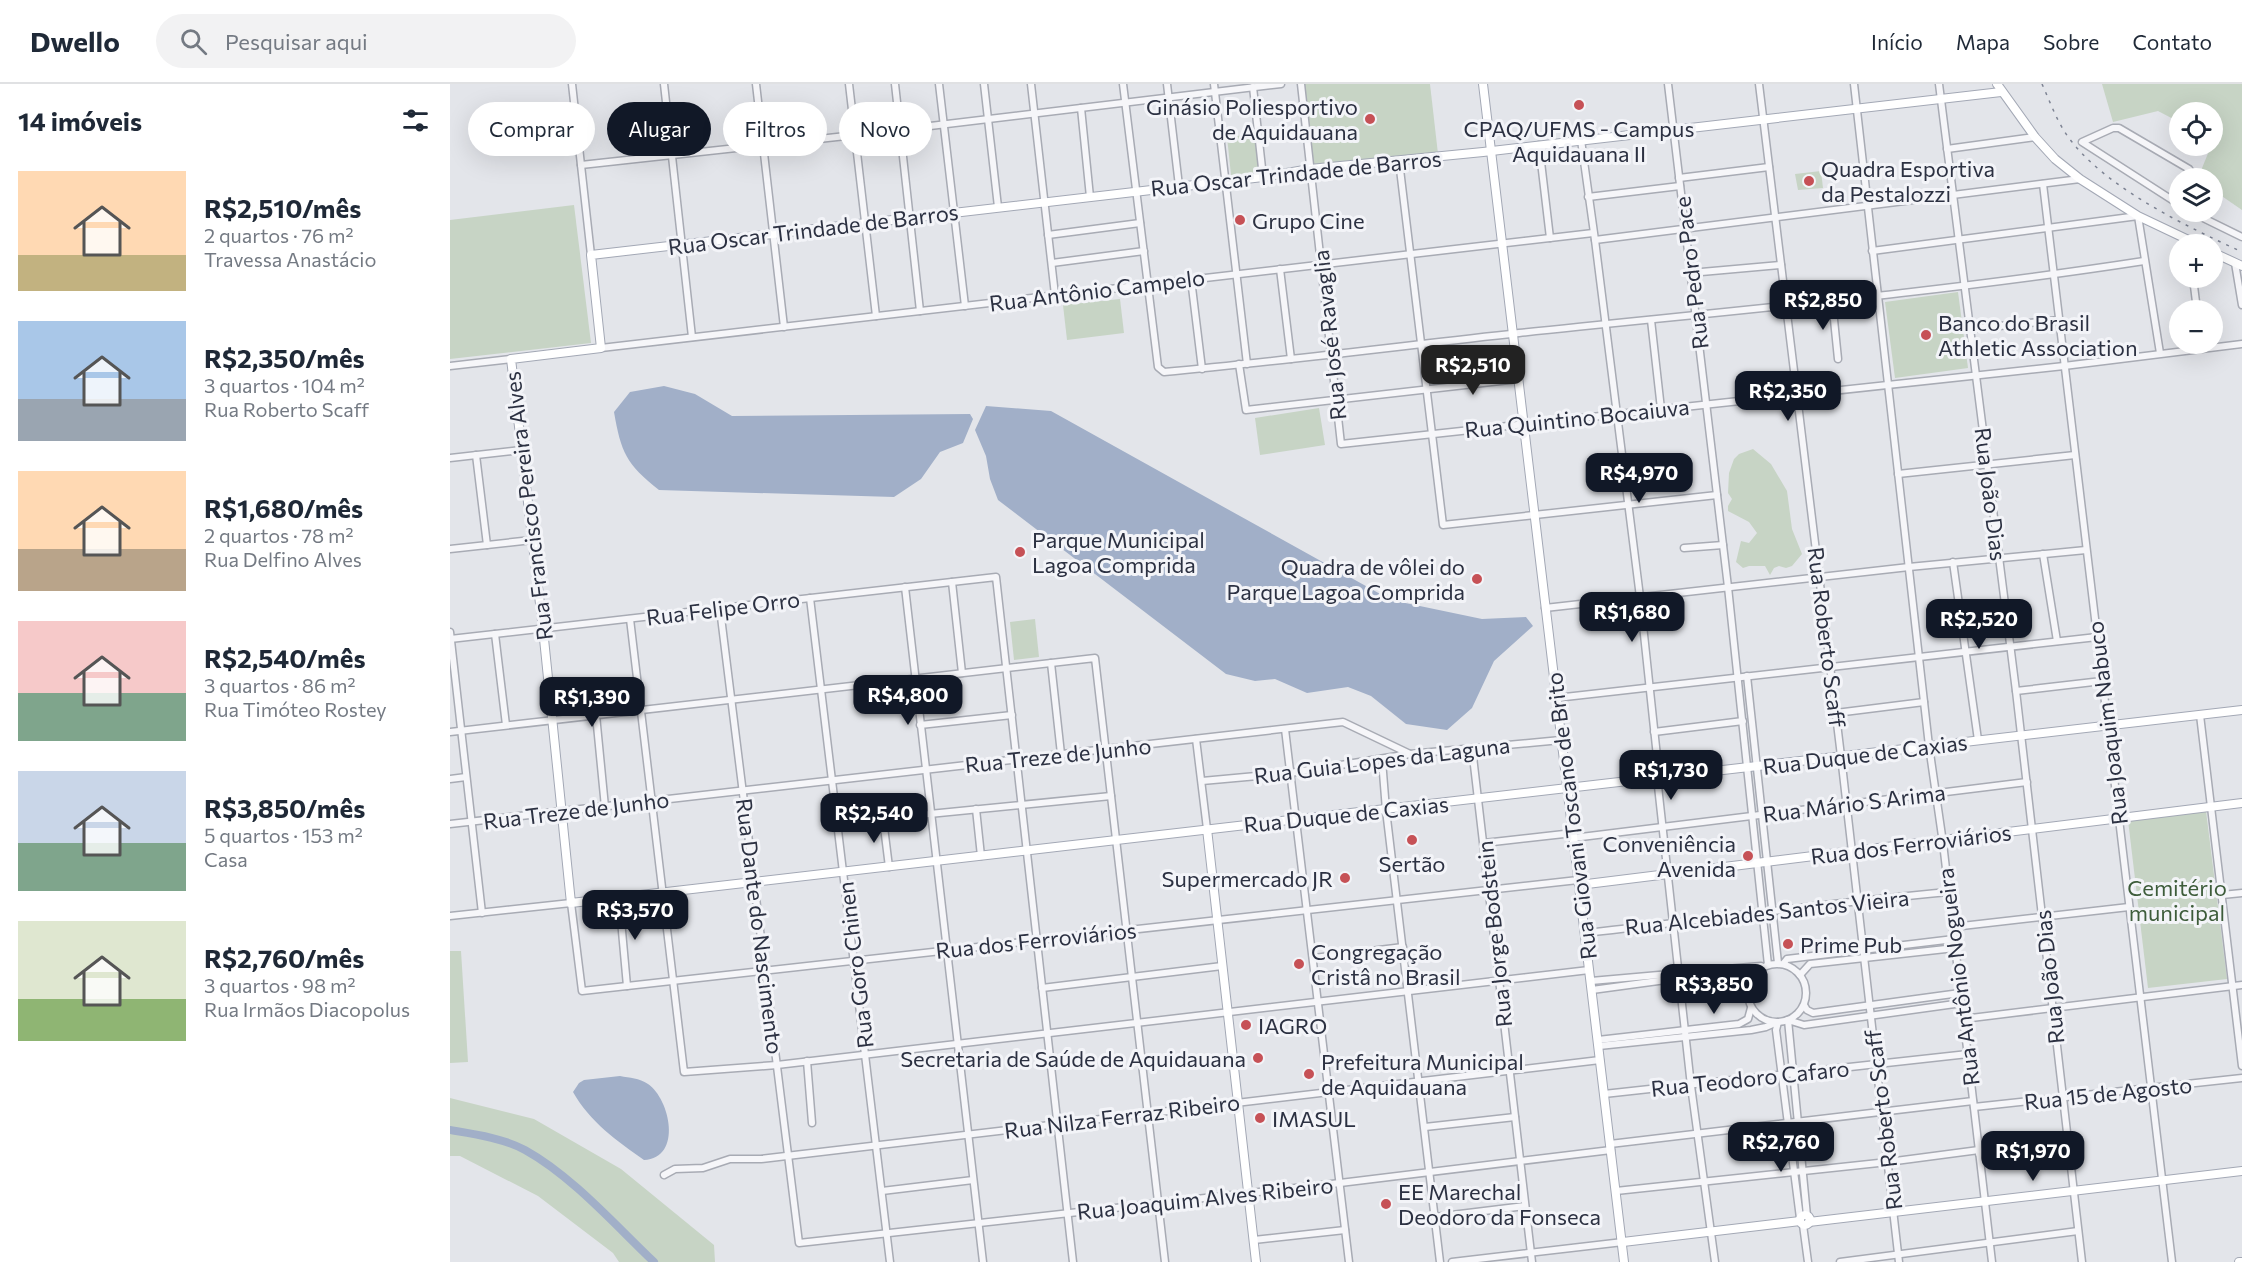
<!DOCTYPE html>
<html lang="pt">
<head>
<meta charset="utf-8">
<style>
	:root { --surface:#fff; --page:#f2f2f3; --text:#1f2937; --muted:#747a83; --line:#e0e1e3; --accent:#111827 }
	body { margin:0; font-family:Commissioner,sans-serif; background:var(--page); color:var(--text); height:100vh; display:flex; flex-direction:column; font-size:22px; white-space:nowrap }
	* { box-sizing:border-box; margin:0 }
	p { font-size:20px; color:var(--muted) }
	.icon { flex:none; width:33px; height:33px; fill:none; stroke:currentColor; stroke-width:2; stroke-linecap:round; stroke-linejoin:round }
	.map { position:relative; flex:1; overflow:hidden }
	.drawer { display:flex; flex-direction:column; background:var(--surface); width:450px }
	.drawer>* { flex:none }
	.banner { position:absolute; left:18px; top:18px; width:570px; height:54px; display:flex; gap:12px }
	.buttons { position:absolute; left:1719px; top:18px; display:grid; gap:12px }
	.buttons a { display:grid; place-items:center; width:54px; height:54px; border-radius:50%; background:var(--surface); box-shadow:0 6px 24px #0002; font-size:30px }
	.price { position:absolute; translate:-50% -51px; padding:0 14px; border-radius:12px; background:var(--accent); color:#fff; font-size:20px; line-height:39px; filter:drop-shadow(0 2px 3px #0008) }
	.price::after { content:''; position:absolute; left:50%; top:36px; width:18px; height:14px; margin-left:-9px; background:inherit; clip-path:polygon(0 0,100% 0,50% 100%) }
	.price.on { background:#222; color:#fff }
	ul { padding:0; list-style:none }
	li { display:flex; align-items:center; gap:18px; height:150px; padding:0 18px }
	li span { display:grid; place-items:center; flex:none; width:168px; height:120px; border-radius:0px; color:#555 }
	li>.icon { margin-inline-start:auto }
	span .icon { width:72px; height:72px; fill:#fffc; stroke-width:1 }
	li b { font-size:26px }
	h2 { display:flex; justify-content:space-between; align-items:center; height:72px; padding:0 18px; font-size:26px }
	.pill { padding:0 21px; border-radius:27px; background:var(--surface); box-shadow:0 6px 24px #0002; font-size:21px; line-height:54px }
	.pill.on { background:var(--accent); color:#fff }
	header { display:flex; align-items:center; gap:36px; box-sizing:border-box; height:84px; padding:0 30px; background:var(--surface); border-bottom:2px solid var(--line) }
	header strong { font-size:28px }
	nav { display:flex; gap:33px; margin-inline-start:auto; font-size:21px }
	.search { width:420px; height:54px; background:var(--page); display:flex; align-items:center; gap:15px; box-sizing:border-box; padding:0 21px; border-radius:33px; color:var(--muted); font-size:22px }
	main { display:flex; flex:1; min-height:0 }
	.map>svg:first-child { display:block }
	.green { fill:#c7d4c5 }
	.water { fill:#a1afc8 }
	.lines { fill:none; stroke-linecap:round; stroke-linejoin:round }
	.river { stroke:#a1afc8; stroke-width:8 }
	.minor-casing { stroke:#a8abb4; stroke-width:9 }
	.major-casing { stroke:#a3a8b5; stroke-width:10 }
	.minor { stroke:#f6f6f9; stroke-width:6 }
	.major { stroke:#fff; stroke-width:8 }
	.rail { stroke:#7d8393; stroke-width:1.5; stroke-dasharray:3 6; stroke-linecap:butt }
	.poi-dot { fill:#c65156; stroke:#f3f4f8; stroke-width:2 }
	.labels { text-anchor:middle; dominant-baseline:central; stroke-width:6; stroke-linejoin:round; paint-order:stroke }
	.poi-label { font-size:22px; fill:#2c3142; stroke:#f3f4f8; text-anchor:start }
	.street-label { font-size:22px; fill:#2c3142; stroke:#f3f4f8 }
	.park-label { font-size:22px; fill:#3d5c3a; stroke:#f3f4f8 }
</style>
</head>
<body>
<header>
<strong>Dwello</strong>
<div class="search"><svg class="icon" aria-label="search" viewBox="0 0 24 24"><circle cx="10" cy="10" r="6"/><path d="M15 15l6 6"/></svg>Pesquisar aqui</div>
<nav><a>Início</a><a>Mapa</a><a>Sobre</a><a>Contato</a></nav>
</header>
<main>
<section class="drawer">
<h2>14 imóveis<svg class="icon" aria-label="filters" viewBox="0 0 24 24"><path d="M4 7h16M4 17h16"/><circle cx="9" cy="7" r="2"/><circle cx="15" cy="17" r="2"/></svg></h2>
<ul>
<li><span style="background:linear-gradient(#ffd9b3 70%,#c2b280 0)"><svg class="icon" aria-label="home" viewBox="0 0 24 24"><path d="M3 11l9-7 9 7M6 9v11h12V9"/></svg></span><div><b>R$2,510/mês</b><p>2 quartos · 76 m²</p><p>Travessa Anastácio</p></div></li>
<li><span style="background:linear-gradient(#a9c7e8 65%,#9aa5b1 0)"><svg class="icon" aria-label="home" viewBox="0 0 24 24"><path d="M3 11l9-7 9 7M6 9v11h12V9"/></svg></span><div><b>R$2,350/mês</b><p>3 quartos · 104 m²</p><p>Rua Roberto Scaff</p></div></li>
<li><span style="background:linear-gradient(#ffd9b3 65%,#b9a48a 0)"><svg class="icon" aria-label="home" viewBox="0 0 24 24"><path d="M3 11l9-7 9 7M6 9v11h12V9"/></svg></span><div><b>R$1,680/mês</b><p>2 quartos · 78 m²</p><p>Rua Delfino Alves</p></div></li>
<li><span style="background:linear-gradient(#f6c9c9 60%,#7fa58c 0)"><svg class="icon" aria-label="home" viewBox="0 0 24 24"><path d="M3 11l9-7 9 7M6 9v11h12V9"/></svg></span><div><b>R$2,540/mês</b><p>3 quartos · 86 m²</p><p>Rua Timóteo Rostey</p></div></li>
<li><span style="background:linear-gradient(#c9d6e8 60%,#7fa58c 0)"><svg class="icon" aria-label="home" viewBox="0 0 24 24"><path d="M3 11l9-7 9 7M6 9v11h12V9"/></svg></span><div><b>R$3,850/mês</b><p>5 quartos · 153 m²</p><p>Casa</p></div></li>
<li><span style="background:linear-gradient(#dfe7d0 65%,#8fb573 0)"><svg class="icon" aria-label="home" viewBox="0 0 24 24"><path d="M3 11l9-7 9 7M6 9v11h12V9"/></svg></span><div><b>R$2,760/mês</b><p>3 quartos · 98 m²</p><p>Rua Irmãos Diacopolus</p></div></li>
</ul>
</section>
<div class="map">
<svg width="1792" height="1178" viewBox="0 0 1792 1178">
	<rect width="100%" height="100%" fill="#e3e5ea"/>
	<g class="green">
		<path d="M852,0H980L988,70L860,85Z"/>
		<path d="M1652,0H1792V126L1763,106L1762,94H1748L1761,62H1762V28H1730L1729,38L1708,27L1663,38Z"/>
		<path d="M804,50L809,88L781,91L777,53Z"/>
		<path d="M1371,87L1373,104L1348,106L1345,90Z"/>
		<path d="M124,121L141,259L0,275V136Z"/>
		<path d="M1508,208L1518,284L1445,294L1435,218Z"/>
		<path d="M670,215L674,249L617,256L613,221Z"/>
		<path d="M869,324L875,361L810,371L805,334Z"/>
		<path d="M1303,365L1321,380L1337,407L1342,445L1352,470L1342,482L1336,484L1329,482L1324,484L1320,491L1315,482H1299L1293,484L1286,478L1291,457L1299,459L1307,449L1299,438L1278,427V422L1282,415L1278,409L1279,389L1284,375L1289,370Z"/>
		<path d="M585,535L589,573L564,576L560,538Z"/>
		<path d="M1756,727L1777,895L1698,904L1678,736Z"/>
		<path d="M0,867H11L18,978L0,979Z"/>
		<path d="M0,1014L84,1035L171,1085L264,1161L265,1178H169L163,1169L88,1112L10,1072H0Z"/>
	</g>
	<g class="water">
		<path d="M214,302L245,310L282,332L520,330L523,335L513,359L490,368L471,395L444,413L209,406C176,380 171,368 164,328L180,308Z"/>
		<path d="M536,322L601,327L941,516L1032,535L1076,533L1083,542L1044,577L1022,624L997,646L956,640L921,612L898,603L857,609L825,595L805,597L776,590L548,416L540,395L536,372L525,346Z"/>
		<path d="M170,992C180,994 189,994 198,1000C220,1015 233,1074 194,1076C168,1058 139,1037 123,1008L129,999L134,996Z"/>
	</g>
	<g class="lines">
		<path class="river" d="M0,1046C24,1050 53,1054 75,1066C122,1092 165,1141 204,1178"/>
		<g class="minor-casing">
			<g id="minor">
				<path d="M122,0L141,171"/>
				<path d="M214,0L242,253"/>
				<path d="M306,0L334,243"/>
				<path d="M399,0L426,232"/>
				<path d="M445,0L470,227"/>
				<path d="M489,0L515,222"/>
				<path d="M534,0L548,123"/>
				<path d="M581,0L605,211"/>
				<path d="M673,0L708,283L714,288C833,277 951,262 1069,249C1278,227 1487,209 1694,177"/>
				<path d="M717,0L729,102"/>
				<path d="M764,0L797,280"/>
				<path d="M851,0L891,360L1614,282L1792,260"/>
				<path d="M1218,0L1278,503L1318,881"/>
				<path d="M1309,0L1391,672L1449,1178"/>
				<path d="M1404,0L1479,662L1493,759L1542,1178"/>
				<path d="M1489,0L1566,607L1632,1178"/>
				<path d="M803,3L813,93"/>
				<path d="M631,24L640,113"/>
				<path d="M1131,56L1145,156L1190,513L1209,691"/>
				<path d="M1089,61L1100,154"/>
				<path d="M1497,65L1585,53"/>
				<path d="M949,77L993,441L1267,411"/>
				<path d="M131,81L405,51L831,0"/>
				<path d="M1229,94L1319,83"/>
				<path d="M1593,100L1722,1178"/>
				<path d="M1138,113L1230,102"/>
				<path d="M1730,121L1632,58L1663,44H1669L1739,85L1745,94"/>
				<path d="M1741,128L1792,153"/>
				<path d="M598,151L690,139"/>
				<path d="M1145,156L1630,95"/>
				<path d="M1422,167L1688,132L1710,269"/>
				<path d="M602,179L694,167"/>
				<path d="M1785,179L1792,221"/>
				<path d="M830,185L841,275"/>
				<path d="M1240,189L1331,181"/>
				<path d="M1743,194L1747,226"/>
				<path d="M741,195L752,285"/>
				<path d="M1382,216L1388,275"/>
				<path d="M1201,236L1211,325"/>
				<path d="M1520,245L1609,236"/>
				<path d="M151,264L1143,149"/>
				<path d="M789,280L796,326L1068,295"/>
				<path d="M0,282L61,275"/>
				<path d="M26,371L37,461"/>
				<path d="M0,374L71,366"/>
				<path d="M1448,390L1625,371"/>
				<path d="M1234,464L1273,461"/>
				<path d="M0,465L82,456"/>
				<path d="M1593,470L1607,557"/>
				<path d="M1503,478L1528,656"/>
				<path d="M502,498L512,589"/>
				<path d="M455,503L533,1178"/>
				<path d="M360,514L440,1178"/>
				<path d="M1095,524L1459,483L1636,466"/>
				<path d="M270,525L349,1159L890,1099L1161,1066"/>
				<path d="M180,535L234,988L327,981L1139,886"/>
				<path d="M0,548L32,829"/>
				<path d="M45,550L56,641"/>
				<path d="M0,555L546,493L623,1178"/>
				<path d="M601,579L611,670"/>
				<path d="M1297,592L1328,879"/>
				<path d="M1566,607L1652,597"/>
				<path d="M1106,614L1647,553"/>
				<path d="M1386,629L1474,618"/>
				<path d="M146,631L155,723"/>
				<path d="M1750,631L1792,982"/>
				<path d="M470,641L562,631"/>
				<path d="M835,645L899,1178"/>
				<path d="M0,648L645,574L715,1178"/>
				<path d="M1204,648L1293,637"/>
				<path d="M746,655L757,745"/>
				<path d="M1022,664L1082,1178"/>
				<path d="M932,676L936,726L990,1178"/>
				<path d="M1207,693L1241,1002L1265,1178"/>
				<path d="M0,695L16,693"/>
				<path d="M752,697L840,689L960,670L1111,656"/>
				<path d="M526,725L531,772"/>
				<path d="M433,735L439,783"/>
				<path d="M388,739L661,712"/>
				<path d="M0,740L893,638L960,670"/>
				<path d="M1123,754L1577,698"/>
				<path d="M1034,759L1123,749"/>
				<path d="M1772,811L1792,809"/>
				<path d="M169,814L177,902"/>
				<path d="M0,832L121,819L132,907L1128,796"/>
				<path d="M1503,843L1679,823"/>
				<path d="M1135,849C1256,836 1377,819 1498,808"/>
				<path d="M864,874L953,863"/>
				<circle cx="1327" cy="909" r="29"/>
				<path d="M1333,880L1337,875L1504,855"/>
				<path d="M1282,887L1290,889L1300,896"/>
				<path d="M1350,891L1360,880L1505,864"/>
				<path d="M1141,897L1311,882"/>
				<path d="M592,904L772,882"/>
				<path d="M1142,906L1260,890"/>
				<path d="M1354,921L1357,926L1363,929L1510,909"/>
				<path d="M1513,935L1792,901"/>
				<path d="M1328,938L1326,946L1350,1134"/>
				<path d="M1148,956L1289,940L1298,935L1301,924"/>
				<path d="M1149,962L1301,946L1316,943L1325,939"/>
				<path d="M357,977L362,1039"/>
				<path d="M1154,1010L1518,970"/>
				<path d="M1524,1023L1792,994"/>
				<path d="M975,1043L1065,1033"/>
				<path d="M1160,1060L1523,1017"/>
				<path d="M1529,1070L1617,1060"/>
				<path d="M214,1091L225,1085L253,1084L280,1075H311L1150,976"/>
				<path d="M432,1107L523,1096"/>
				<path d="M1166,1107L1438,1078L1529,1066"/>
				<path d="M1357,1132L1338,936L1354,941L1512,919"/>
				<path d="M985,1133L1075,1122"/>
				<path d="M1353,1141L1358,1178"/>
				<path d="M804,1156L895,1146"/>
				<path d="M1002,1178L1173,1158"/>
				<path d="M1390,1178L1628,1147"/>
			</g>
		</g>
		<g class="major-casing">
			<g id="major">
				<path d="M1033,0L1174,1178"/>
				<path d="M1547,0L1585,53L1605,75L1630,95L1688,132L1747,160"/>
				<path d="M1551,8L1033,68L860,85L813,93L141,171L151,264L61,275L93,545L121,819L1792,626"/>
				<path d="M1762,168L1792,182"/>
				<path d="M757,745L806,1178"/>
				<path d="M1129,801L1792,719"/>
				<circle cx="1355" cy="1136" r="5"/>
				<path d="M1359,1138L1792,1087"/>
				<path d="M1173,1158L1350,1137"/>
				<path d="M1789,1178H1792"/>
			</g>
		</g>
		<use href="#minor" class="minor"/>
		<use href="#major" class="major"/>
		<path class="rail" d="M1592,0C1601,20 1608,41 1622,58C1660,106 1736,142 1792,168"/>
	</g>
	<g class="poi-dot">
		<circle cx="1129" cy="21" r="6"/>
		<circle cx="920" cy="35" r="6"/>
		<circle cx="1359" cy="97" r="6"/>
		<circle cx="790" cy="136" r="6"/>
		<circle cx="1476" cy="251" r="6"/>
		<circle cx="570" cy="468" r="6"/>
		<circle cx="1027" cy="495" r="6"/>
		<circle cx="962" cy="756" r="6"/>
		<circle cx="1298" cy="772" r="6"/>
		<circle cx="895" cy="794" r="6"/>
		<circle cx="1338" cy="860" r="6"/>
		<circle cx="849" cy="880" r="6"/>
		<circle cx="796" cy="941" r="6"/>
		<circle cx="808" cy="974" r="6"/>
		<circle cx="859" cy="990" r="6"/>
		<circle cx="810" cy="1034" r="6"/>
		<circle cx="936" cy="1120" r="6"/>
	</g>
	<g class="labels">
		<g class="poi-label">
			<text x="908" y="22" text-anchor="end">Ginásio Poliesportivo<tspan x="908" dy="25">de Aquidauana</tspan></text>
			<text x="1129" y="44" text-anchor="middle">CPAQ/UFMS - Campus<tspan x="1129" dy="25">Aquidauana II</tspan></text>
			<text x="1371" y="84">Quadra Esportiva<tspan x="1371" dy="25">da Pestalozzi</tspan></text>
			<text x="802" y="136">Grupo Cine</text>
			<text x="1488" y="238">Banco do Brasil<tspan x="1488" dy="25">Athletic Association</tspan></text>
			<text x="582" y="455">Parque Municipal<tspan x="582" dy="25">Lagoa Comprida</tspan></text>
			<text x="1015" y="482" text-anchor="end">Quadra de vôlei do<tspan x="1015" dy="25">Parque Lagoa Comprida</tspan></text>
			<text x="1286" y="759" text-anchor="end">Conveniência<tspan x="1286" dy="25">Avenida</tspan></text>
			<text x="962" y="779" text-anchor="middle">Sertão</text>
			<text x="883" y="794" text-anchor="end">Supermercado JR</text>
			<text x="1350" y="860">Prime Pub</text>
			<text x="861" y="867">Congregação<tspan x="861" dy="25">Cristâ no Brasil</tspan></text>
			<text x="808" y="941">IAGRO</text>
			<text x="796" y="974" text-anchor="end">Secretaria de Saúde de Aquidauana</text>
			<text x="871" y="977">Prefeitura Municipal<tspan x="871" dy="25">de Aquidauana</tspan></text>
			<text x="822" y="1034">IMASUL</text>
			<text x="948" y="1107">EE Marechal<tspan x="948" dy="25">Deodoro da Fonseca</tspan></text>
		</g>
		<g class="street-label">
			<text transform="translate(846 89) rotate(-6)">Rua Oscar Trindade de Barros</text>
			<text transform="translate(363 145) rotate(-7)">Rua Oscar Trindade de Barros</text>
			<text transform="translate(1241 189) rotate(-97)">Rua Pedro Pace</text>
			<text transform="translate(647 206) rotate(-7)">Rua Antônio Campelo</text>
			<text transform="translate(879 251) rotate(-96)">Rua José Ravaglia</text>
			<text transform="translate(1127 334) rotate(-6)">Rua Quintino Bocaiuva</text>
			<text transform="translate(1541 410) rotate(83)">Rua João Dias</text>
			<text transform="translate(78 422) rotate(-97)">Rua Francisco Pereira Alves</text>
			<text transform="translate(273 524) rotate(-7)">Rua Felipe Orro</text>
			<text transform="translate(1377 553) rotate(83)">Rua Roberto Scaff</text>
			<text transform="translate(1657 639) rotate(-97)">Rua Joaquim Nabuco</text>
			<text transform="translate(1415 670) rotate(-7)">Rua Duque de Caxias</text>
			<text transform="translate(608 671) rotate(-6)">Rua Treze de Junho</text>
			<text transform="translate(932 676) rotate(-7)">Rua Guia Lopes da Laguna</text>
			<text transform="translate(1404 719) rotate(-7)">Rua Mário S Arima</text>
			<text transform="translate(126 726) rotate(-7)">Rua Treze de Junho</text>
			<text transform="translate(896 730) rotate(-6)">Rua Duque de Caxias</text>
			<text transform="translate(1121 732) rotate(-97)">Rua Giovani Toscano de Brito</text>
			<text transform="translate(1461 760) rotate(-7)">Rua dos Ferroviários</text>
			<text transform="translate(1317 828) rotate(-6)">Rua Alcebiades Santos Vieira</text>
			<text transform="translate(310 842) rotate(83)">Rua Dante do Nascimento</text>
			<text transform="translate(1044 850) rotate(-96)">Rua Jorge Bodstein</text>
			<text transform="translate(586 856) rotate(-6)">Rua dos Ferroviários</text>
			<text transform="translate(405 881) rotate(-97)">Rua Goro Chinen</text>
			<text transform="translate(1508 893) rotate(-97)">Rua Antônio Nogueira</text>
			<text transform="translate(1599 893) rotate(-96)">Rua João Dias</text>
			<text transform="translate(1300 994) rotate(-6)">Rua Teodoro Cafaro</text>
			<text transform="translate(1658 1009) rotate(-6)">Rua 15 de Agosto</text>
			<text transform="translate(672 1032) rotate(-7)">Rua Nilza Ferraz Ribeiro</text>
			<text transform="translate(1433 1036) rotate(-97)">Rua Roberto Scaff</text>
			<text transform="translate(755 1114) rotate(-6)">Rua Joaquim Alves Ribeiro</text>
		</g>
		<g class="park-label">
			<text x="1727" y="803">Cemitério<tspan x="1727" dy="25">municipal</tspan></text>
		</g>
	</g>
</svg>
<div class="buttons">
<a><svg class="icon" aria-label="locate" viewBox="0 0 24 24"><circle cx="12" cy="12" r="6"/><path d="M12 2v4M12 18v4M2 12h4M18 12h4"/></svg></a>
<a><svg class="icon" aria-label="layers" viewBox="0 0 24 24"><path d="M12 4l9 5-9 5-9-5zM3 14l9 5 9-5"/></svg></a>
<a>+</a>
<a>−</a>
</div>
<b class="price" style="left:1373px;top:247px">R$2,850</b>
<b class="price on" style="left:1023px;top:312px">R$2,510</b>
<b class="price" style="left:1338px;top:338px">R$2,350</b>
<b class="price" style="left:1189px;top:420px">R$4,970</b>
<b class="price" style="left:1182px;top:559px">R$1,680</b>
<b class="price" style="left:1529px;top:566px">R$2,520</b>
<b class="price" style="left:458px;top:642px">R$4,800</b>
<b class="price" style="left:142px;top:644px">R$1,390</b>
<b class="price" style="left:1221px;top:717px">R$1,730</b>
<b class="price" style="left:424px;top:760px">R$2,540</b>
<b class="price" style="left:185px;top:857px">R$3,570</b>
<b class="price" style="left:1264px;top:931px">R$3,850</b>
<b class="price" style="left:1331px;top:1089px">R$2,760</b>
<b class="price" style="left:1583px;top:1098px">R$1,970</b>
<div class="banner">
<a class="pill">Comprar</a>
<a class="pill on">Alugar</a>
<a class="pill">Filtros</a>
<a class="pill">Novo</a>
</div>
</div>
</main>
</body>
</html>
